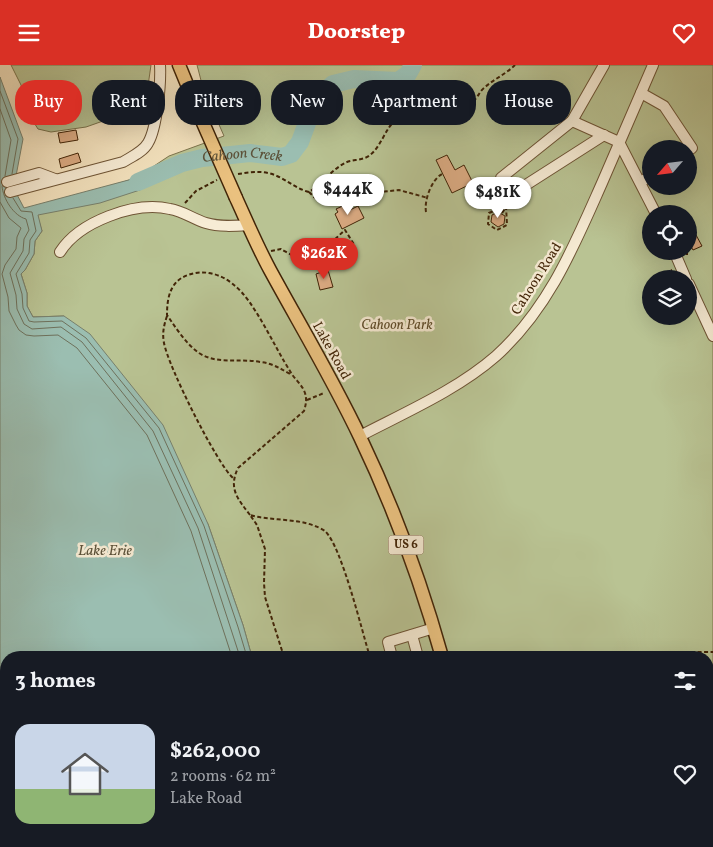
<!DOCTYPE html>
<html lang="en">
<head>
<meta charset="utf-8">
<style>
	:root { --surface:#171b24; --page:#20242c; --text:#f1f3f6; --muted:#9ea1a6; --accent:#d93025 }
	body { margin:0; font-family:Vollkorn,serif; background:var(--page); color:var(--text); height:100vh; display:flex; flex-direction:column; font-size:19px; white-space:nowrap }
	* { box-sizing:border-box; margin:0 }
	p { font-size:16px; color:var(--muted) }
	.icon { flex:none; width:28px; height:28px; fill:none; stroke:currentColor; stroke-width:2; stroke-linecap:round; stroke-linejoin:round }
	.map { position:relative; flex:1; overflow:hidden }
	.sheet { position:absolute; left:0px; top:586px; width:714px; height:196px; display:flex; flex-direction:column; background:var(--surface); border-radius:20px 20px 0 0; box-shadow:0 5px 20px #0002 }
	.sheet>* { flex:none }
	.banner { position:absolute; left:15px; top:15px; width:684px; height:45px; display:flex; gap:10px }
	.needle { width:32px; rotate:242deg }
	.controls { position:absolute; left:642px; top:75px; display:grid; gap:10px }
	.controls a { display:grid; place-items:center; width:55px; height:55px; border-radius:50%; background:var(--surface); box-shadow:0 5px 20px #0002; font-size:25px }
	.price { position:absolute; translate:-50% -42px; padding:0 11px; border-radius:18px; background:#fff; color:#222; font-size:16px; line-height:32px; filter:drop-shadow(0 1px 2px #0008) }
	.price::after { content:''; position:absolute; left:50%; top:30px; width:15px; height:11px; margin-left:-8px; background:inherit; clip-path:polygon(0 0,100% 0,50% 100%) }
	.price.active { background:var(--accent); color:#fff }
	ul { padding:0; list-style:none }
	li { display:flex; align-items:center; gap:15px; height:125px; padding:0 15px }
	li span { display:grid; place-items:center; flex:none; width:140px; height:100px; border-radius:15px; color:#555 }
	li>.icon { margin-inline-start:auto }
	span .icon { width:60px; height:60px; fill:#fffc; stroke-width:1 }
	li b { font-size:21px }
	h2 { display:flex; justify-content:space-between; align-items:center; height:60px; padding:0 15px; font-size:21px }
	.pill { padding:0 18px; border-radius:20px; background:var(--surface); box-shadow:0 5px 20px #0002; font-size:18px; line-height:45px }
	.pill.active { background:var(--accent); color:#fff }
	header { display:flex; justify-content:space-between; align-items:center; height:65px; padding:0 15px; background:var(--accent); color:#fff; font-size:22px; font-weight:800 }
	.map>svg:first-child { display:block }
	.green { fill:#b9c393; stroke:#7d744d; fill-rule:evenodd }
	.water { fill:#9bbeb1; stroke:#77806d }
	.lines { fill:none; stroke-linecap:round; stroke-linejoin:round }
	.shore { stroke:#6e715c; stroke-width:1 }
	.stream { stroke:#77806d; stroke-width:3 }
	.river { stroke:#9bbeb1; stroke-width:18 }
	.building { fill:#dbab83; stroke:#412407 }
	.minor-casing { stroke:#6e5435; stroke-width:12 }
	.major-casing { stroke:#412407; stroke-width:15 }
	.path { stroke:#412407; stroke-width:2; stroke-dasharray:4 2.5; stroke-linecap:butt }
	.minor { stroke:#f7ecd5; stroke-width:10 }
	.major { stroke:#eac17f; stroke-width:12 }
	.major-bridge-casing { stroke:#412407; stroke-width:15; stroke-linecap:butt }
	.major-bridge { stroke:#eac17f; stroke-width:12 }
	.labels { text-anchor:middle; dominant-baseline:central; stroke-width:5; stroke-linejoin:round; paint-order:stroke }
	.shield { fill:#f7ecd5; stroke:#786045; stroke-width:1 }
	.shield-label { font-size:12px; font-weight:bold; fill:#412407 }
	.street-label { font-size:14px; fill:#412407; stroke:#f7ecd5 }
	.park-label { font-size:14px; font-style:italic; fill:#5f4c2a; stroke:#f7ecd5 }
	.water-label { font-size:15px; font-style:italic; fill:#5c523a; stroke:#f7ecd5 }
</style>
</head>
<body>
<header><svg class="icon" aria-label="menu" viewBox="0 0 24 24"><path d="M4 6h16M4 12h16M4 18h16"/></svg>Doorstep<svg class="icon" aria-label="heart" viewBox="0 0 24 24"><path d="M12 20l-8-8c-3-5 5-10 8-4 3-6 11-1 8 4z"/></svg></header>
<div class="map">
<svg width="713" height="782" viewBox="0 0 713 782">
	<rect width="100%" height="100%" fill="#f3e2be"/>
	<filter id="stains"><feTurbulence type="fractalNoise" baseFrequency=".004" numOctaves="4"/><feColorMatrix values="0 0 0 0 .2 0 0 0 0 .09 0 0 0 0 .02 0 0 0 .5 -.17"/></filter>
	<radialGradient id="worn" r=".72"><stop offset=".6" stop-color="#630" stop-opacity="0"/><stop offset="1" stop-color="#630" stop-opacity=".3"/></radialGradient>
	<g class="green">
		<path d="M11,0H151L147,28L123,49L86,62L51,67L38,64L28,48L21,20Z"/>
		<path d="M197,0H713V782H243V776H708V592H252L243,560L208,459L64,251L33,252L27,241V228L21,209L25,205L34,189L35,176L42,166L37,150L24,147L136,113L169,91L224,71L203,23ZM651,84H689V121H651ZM651,149H689V186H651ZM651,214H689V251H651Z"/>
	</g>
	<g class="water">
		<path d="M0,12L23,74L16,111L18,115L13,122L24,143L136,113L155,102L162,108L140,125L100,138L38,150L42,166L35,176L34,189L25,205L21,209L27,228V241L33,252L64,251L90,269L163,360L208,459L243,560L252,592H6V776H284L286,782H0Z"/>
		<path d="M392,776H425L430,782H398Z"/>
	</g>
	<g class="lines">
		<g class="shore">
			<path d="M0,26L18,74L12,109"/>
			<path d="M0,44L11,75L5,111"/>
			<path d="M2,121C3,134 14,151 26,154L29,165L24,174L23,186L10,208L16,230L17,244L24,259L32,264L61,262L82,277L153,366L198,463L240,592"/>
			<path d="M13,133L21,146L32,147L36,166L30,175L29,188L16,209L22,229L23,243L29,256L34,257L62,256L86,273L159,363L204,461L238,562L247,592"/>
			<path d="M0,137L9,153L21,163L17,172L16,184L5,200L2,209L8,232L9,246L16,260L19,265L26,270L34,271L58,270L77,283L147,370L191,466L232,592"/>
		</g>
		<path class="stream" d="M708,782L713,774"/>
		<path class="river" id="s1" d="M138,117L182,98L202,93L250,88L282,92L291,89L300,77L316,34L333,19L354,14L398,16L408,9L413,0"/>
	</g>
	<g class="building">
		<path d="M76,65L78,75L60,78L58,68Z"/>
		<path d="M78,88L81,97L61,103L59,94Z"/>
		<path d="M447,90L455,105L464,100L473,118L452,128L436,95Z"/>
		<path d="M347,139L350,145L358,141L364,153L342,164L335,149L338,147L336,144Z"/>
		<path d="M498,147L505,151L504,159L498,162L491,157L492,150Z"/>
		<path d="M689,157L702,181L693,185L689,178Z"/>
		<path d="M328,205L333,222L320,225L316,209Z"/>
	</g>
	<g class="lines">
		<g class="minor-casing">
			<g id="minor">
				<path d="M604,0L572,56L619,77L656,149"/>
				<path d="M641,28L664,41L692,83L689,85"/>
				<path d="M501,113L572,56"/>
				<path d="M7,117L39,108L55,114"/>
				<path d="M641,117L651,110"/>
				<path d="M518,125L604,70"/>
				<path d="M10,127L123,97C131,92 143,87 148,78C157,63 161,18 160,0"/>
				<path d="M674,186L686,214"/>
				<path d="M60,187C79,157 134,136 170,144C183,146 193,154 206,158C219,162 234,161 248,160"/>
				<path d="M689,219L713,271"/>
				<path d="M360,371C406,347 457,325 496,291C549,243 574,181 602,118C619,78 636,39 653,0"/>
				<path d="M412,570L418,592"/>
				<path d="M392,592L388,577L434,563"/>
			</g>
		</g>
		<g class="major-casing">
			<g id="major">
				<path d="M179,0L200,51"/>
				<path d="M236,133C247,157 257,181 270,205C300,260 333,315 360,372C394,443 421,517 442,592"/>
				<path d="M493,776L495,782"/>
			</g>
		</g>
		<g class="path">
			<path d="M238,109C251,107 265,105 277,111C288,116 297,124 309,127C322,119 331,105 345,98C352,94 363,96 370,90C381,82 386,62 395,56C406,49 417,53 429,51C435,49 440,44 446,42C454,39 464,42 472,37C478,33 479,27 484,23C494,14 506,9 515,0"/>
			<path d="M309,127L314,132L318,134L352,127H380L399,125L428,133"/>
			<path d="M185,138L196,126L217,115"/>
			<path d="M506,141L507,160L497,165L488,159L489,148Z"/>
			<path d="M426,147C424,136 431,115 442,109"/>
			<path d="M502,148L512,133"/>
			<path d="M271,186L281,184C285,186 290,190 295,191C315,198 332,176 345,165L355,181"/>
			<path d="M687,186V192"/>
			<path d="M665,208L672,205"/>
			<path d="M167,251C164,260 162,268 164,278C168,301 217,399 233,413"/>
			<path d="M307,335L324,328"/>
			<path d="M250,450C238,434 228,424 238,403L304,346C306,339 307,335 305,328C302,319 294,314 290,306C275,283 254,235 234,220C221,209 204,204 188,210C170,216 167,233 167,250C176,263 186,279 199,288C217,300 240,293 260,297C272,298 281,304 292,310"/>
			<path d="M284,592L265,532L264,518L265,484L257,460L250,450C271,456 295,453 315,461C318,462 322,464 325,466C342,482 362,567 370,592"/>
			<path d="M666,592L679,587H713"/>
			<path d="M708,704L713,699"/>
			<path d="M708,741L713,736"/>
			<path d="M589,776L594,782"/>
			<path d="M592,776C606,780 619,780 633,776"/>
			<path d="M671,782L675,776"/>
		</g>
		<use href="#minor" class="minor"/>
		<use href="#major" class="major"/>
		<g class="major-bridge-casing">
			<path id="major-bridge" d="M200,51L236,133"/>
		</g>
		<use href="#major-bridge" class="major-bridge"/>
	</g>
	<g class="labels">
		<rect class="shield" x="388.5" y="470.5" width="35" height="19" rx="4"/>
		<g class="shield-label">
			<text x="406" y="480">US 6</text>
		</g>
		<g class="street-label">
			<text transform="translate(537 214) rotate(-58)">Cahoon Road</text>
			<text transform="translate(331 286) rotate(61)">Lake Road</text>
		</g>
		<g class="park-label">
			<text x="397" y="260">Cahoon Park</text>
		</g>
		<g class="water-label">
			<text stroke="none"><textPath href="#s1" startOffset="109">Cahoon Creek</textPath></text>
			<text x="105" y="486">Lake Erie</text>
		</g>
	</g>
	<rect width="100%" height="100%" filter="url(#stains)"/>
	<rect width="100%" height="100%" fill="url(#worn)"/>
</svg>
<div class="controls">
<a><svg class="needle" viewBox="-14 -14 28 28"><path d="M0-13l5 13h-10z" fill="#e53935"/><path d="M0 13l5-13h-10z" fill="#9ea1a6"/></svg></a>
<a><svg class="icon" aria-label="locate" viewBox="0 0 24 24"><circle cx="12" cy="12" r="6"/><path d="M12 2v4M12 18v4M2 12h4M18 12h4"/></svg></a>
<a><svg class="icon" aria-label="layers" viewBox="0 0 24 24"><path d="M12 4l9 5-9 5-9-5zM3 14l9 5 9-5"/></svg></a>
</div>
<b class="price" style="left:348px;top:151px">$444K</b>
<b class="price" style="left:498px;top:154px">$481K</b>
<b class="price active" style="left:324px;top:215px">$262K</b>
<div class="banner">
<a class="pill active">Buy</a>
<a class="pill">Rent</a>
<a class="pill">Filters</a>
<a class="pill">New</a>
<a class="pill">Apartment</a>
<a class="pill">House</a>
</div>
<section class="sheet">
<h2>3 homes<svg class="icon" aria-label="filters" viewBox="0 0 24 24"><path d="M4 7h16M4 17h16"/><circle cx="9" cy="7" r="2"/><circle cx="15" cy="17" r="2"/></svg></h2>
<ul>
<li><span style="background:linear-gradient(#c9d6e8 65%,#8fb573 0)"><svg class="icon" aria-label="home" viewBox="0 0 24 24"><path d="M3 11l9-7 9 7M6 9v11h12V9"/></svg></span><div><b>$262,000</b><p>2 rooms · 62 m²</p><p>Lake Road</p></div><svg class="icon" aria-label="heart" viewBox="0 0 24 24"><path d="M12 20l-8-8c-3-5 5-10 8-4 3-6 11-1 8 4z"/></svg></li>
</ul>
</section>
</div>
</body>
</html>
